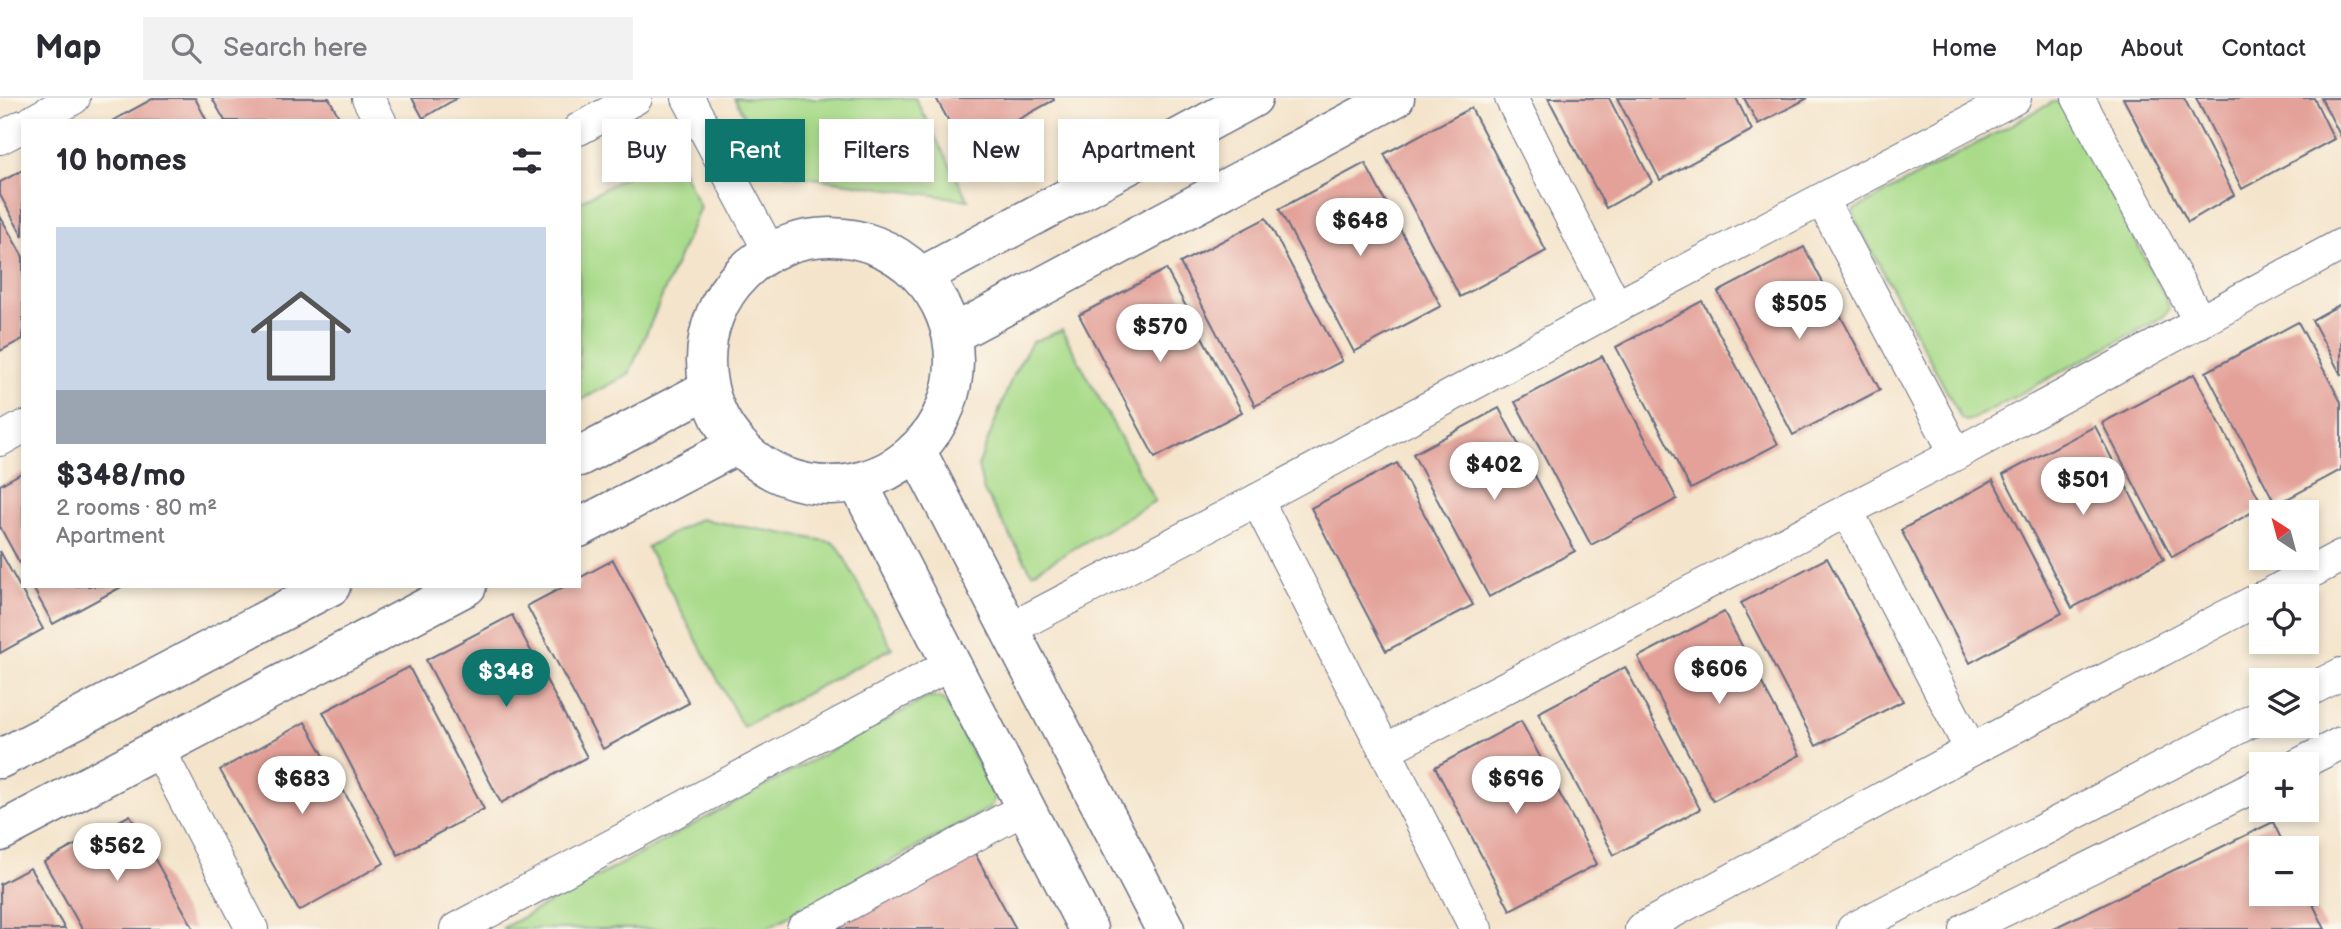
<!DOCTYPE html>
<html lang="en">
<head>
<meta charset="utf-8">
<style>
	:root { --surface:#fff; --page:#f2f2f3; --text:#2b2b33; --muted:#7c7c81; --line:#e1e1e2; --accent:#0f766e }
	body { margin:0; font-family:"Balsamiq Sans",sans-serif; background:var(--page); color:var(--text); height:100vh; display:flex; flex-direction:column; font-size:26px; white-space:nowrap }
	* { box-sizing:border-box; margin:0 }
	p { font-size:23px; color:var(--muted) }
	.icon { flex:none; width:38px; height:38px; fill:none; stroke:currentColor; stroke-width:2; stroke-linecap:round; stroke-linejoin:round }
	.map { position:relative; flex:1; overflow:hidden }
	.panel { position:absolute; left:21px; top:21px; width:560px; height:469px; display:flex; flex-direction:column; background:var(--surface); border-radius:0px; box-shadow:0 4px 10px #0003 }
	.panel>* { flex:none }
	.guide { position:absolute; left:602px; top:21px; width:665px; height:63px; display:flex; gap:14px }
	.needle { width:46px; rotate:324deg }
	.tools { position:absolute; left:2249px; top:402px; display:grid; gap:14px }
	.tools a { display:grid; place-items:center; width:70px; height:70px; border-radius:0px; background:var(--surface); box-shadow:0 4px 10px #0003; font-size:35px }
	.price { position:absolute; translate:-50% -60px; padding:0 16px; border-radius:24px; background:#fff; color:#222; font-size:23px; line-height:46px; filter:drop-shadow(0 2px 4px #0008) }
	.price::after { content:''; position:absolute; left:50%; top:42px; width:21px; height:16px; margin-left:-10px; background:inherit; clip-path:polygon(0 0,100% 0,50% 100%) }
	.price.active { background:var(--accent); color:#fff }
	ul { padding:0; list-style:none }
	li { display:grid; align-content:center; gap:14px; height:371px; padding:0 35px }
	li+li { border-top:2px solid var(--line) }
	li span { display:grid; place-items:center; height:217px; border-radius:0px; color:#555 }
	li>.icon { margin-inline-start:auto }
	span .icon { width:126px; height:126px; fill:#fffc; stroke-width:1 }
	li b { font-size:30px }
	h2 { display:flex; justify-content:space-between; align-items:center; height:84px; padding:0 35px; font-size:30px }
	.tag { padding:0 24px; border-radius:0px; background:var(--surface); box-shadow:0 4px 10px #0003; font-size:24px; line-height:63px }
	.tag.active { background:var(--accent); color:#fff }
	header { display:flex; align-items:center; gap:42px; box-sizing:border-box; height:98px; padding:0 35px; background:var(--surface); border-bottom:2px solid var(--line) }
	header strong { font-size:33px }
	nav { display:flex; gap:38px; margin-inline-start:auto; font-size:24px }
	.search { width:490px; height:63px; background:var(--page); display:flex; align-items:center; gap:18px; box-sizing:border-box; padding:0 24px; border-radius:0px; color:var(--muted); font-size:26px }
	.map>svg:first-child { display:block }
	.green { fill:#a9db8a; stroke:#628574; stroke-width:2 }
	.building { fill:#e3a199 }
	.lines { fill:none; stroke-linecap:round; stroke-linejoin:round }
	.minor-casing { stroke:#676e84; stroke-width:34 }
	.tertiary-casing { stroke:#676e84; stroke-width:41 }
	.minor { stroke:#fff; stroke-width:32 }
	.tertiary { stroke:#fff; stroke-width:38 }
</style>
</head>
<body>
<header>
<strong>Map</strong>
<div class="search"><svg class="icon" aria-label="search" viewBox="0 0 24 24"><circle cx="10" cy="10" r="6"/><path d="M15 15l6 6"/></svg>Search here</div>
<nav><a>Home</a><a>Map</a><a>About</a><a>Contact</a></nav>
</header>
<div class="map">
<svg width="2341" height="831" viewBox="0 0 2341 831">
	<rect width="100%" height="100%" fill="#fbf7ec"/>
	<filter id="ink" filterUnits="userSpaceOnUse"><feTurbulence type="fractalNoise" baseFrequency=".0143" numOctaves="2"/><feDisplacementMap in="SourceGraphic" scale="14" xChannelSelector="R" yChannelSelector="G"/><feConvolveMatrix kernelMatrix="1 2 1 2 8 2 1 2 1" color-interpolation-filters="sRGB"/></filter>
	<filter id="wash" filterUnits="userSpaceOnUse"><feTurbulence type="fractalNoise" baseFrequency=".00686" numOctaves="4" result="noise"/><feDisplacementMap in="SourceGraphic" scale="28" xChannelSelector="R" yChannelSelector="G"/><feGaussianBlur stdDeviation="1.57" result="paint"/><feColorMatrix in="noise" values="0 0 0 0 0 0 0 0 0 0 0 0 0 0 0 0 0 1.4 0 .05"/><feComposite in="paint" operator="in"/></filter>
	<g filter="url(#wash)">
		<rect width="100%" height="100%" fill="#f4e4cb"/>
		<g class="green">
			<path d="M734,0H915L968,102L785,76L766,58Z"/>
			<path d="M2053,4H2059L2063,7L2167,202L2169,212L2163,219L1973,321L1966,323L1961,320L1853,117L1854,112Z"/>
			<path d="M673,53L700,109L629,276L579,303V104Z"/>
			<path d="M1062,232L1155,403L1032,475L984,393L978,368L1013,277L1032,244Z"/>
			<path d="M699,421L832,444L839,450L892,550L743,629L647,449Z"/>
			<path d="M940,599L946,605L995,699L990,710L765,831H501L927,600Z"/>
		</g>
		<g id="blocks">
			<g class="building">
				<path d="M154,0H195L207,23H112Z"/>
				<path d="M212,0H329L341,23H225Z"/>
				<path d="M412,0H457L423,20Z"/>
				<path d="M936,0H1053L1054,2L964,51Z"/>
				<path d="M1548,0H1609L1652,84L1606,110Z"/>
				<path d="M1617,0H1736L1752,32L1660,82Z"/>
				<path d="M1744,0H1808L1758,26Z"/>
				<path d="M2123,0H2184L2234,97L2188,124Z"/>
				<path d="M2196,0H2314L2334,41L2242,91Z"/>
				<path d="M2321,0H2341V39Z"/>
				<path d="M1471,10L1546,153L1460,199L1384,56Z"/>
				<path d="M1365,65L1441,208L1354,254L1279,111Z"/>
				<path d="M23,72V139L0,97V84Z"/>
				<path d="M0,118L23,159V241L0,253Z"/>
				<path d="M1266,120L1342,263L1255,308L1180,165Z"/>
				<path d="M1804,149L1880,292L1793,337L1718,194Z"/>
				<path d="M1166,171L1242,314L1155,360L1079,217Z"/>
				<path d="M1702,203L1778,346L1691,391L1616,249Z"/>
				<path d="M2341,206V277L2312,222Z"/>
				<path d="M2298,224L2341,304V372L2276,407L2206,274Z"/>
				<path d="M1602,258L1677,401L1591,447L1515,304Z"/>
				<path d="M2194,276L2263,408L2172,459L2102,325Z"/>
				<path d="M1499,310L1575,453L1489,499L1413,356Z"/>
				<path d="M2095,328L2164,461L2072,510L2003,377Z"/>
				<path d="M1397,365L1473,507L1386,553L1311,410Z"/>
				<path d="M23,374V471L0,429V387Z"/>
				<path d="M1993,382L2062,515L1970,565L1901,432Z"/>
				<path d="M0,453L43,531L0,555Z"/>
				<path d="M1827,460L1903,603L1816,648L1741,505Z"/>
				<path d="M613,462L689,605L603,651L527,508L565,488H579V480Z"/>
				<path d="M32,488H123L53,526Z"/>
				<path d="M1724,514L1800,657L1713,703L1638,559Z"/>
				<path d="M512,517L587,659L501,705L426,562Z"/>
				<path d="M409,569L484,711L398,757L323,614Z"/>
				<path d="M1625,569L1700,711L1614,757L1538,615Z"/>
				<path d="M1521,623L1597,766L1510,812L1435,669Z"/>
				<path d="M305,624L384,765L299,813L220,672Z"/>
				<path d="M130,717L171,790L194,831H82L44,764Z"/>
				<path d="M2273,724L2286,751H2261V796H2308L2325,831H2052Z"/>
				<path d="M973,752L1016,831H836L834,827Z"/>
				<path d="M30,770L65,831H0V786Z"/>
			</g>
		</g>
	</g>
	<g filter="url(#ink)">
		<use href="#blocks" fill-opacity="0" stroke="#676e84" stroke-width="2"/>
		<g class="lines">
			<g class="minor-casing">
				<g id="minor">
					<path d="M368,0L380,23"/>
					<path d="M688,0L770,154"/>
					<path d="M1511,0L1616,209"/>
					<path d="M2078,0L2200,224"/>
					<path d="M33,23L74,0"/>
					<path d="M579,31L636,0"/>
					<path d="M0,40L23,28"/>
					<path d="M1822,102L1956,356"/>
					<path d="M0,342L23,329"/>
					<path d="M1257,402L1476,831"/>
					<path d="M1847,413L1971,652"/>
					<path d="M2264,499L2341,458"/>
					<path d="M1010,531L1257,402L1616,209L2015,0"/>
					<path d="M2306,594L2341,576"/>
					<path d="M158,650L252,831"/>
					<path d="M1385,652L1956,356L2341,147"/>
					<path d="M2298,667L2341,645"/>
					<path d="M456,831L951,566"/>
					<path d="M803,831L1025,710"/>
					<path d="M1641,831L1971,652L2261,500"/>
					<path d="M1853,831L2261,618"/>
					<path d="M1966,831L2261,685"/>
				</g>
			</g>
			<g class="tertiary-casing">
				<g id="tertiary">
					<circle cx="830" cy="263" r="124"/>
					<path d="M924,177L1253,0"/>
					<path d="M953,236L1395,0"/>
					<path d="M916,352L1165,831"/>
					<path d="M579,359L708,291"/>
					<path d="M859,387L1088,831"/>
					<path d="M579,430L737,347"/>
					<path d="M0,661L331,488"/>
					<path d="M0,734L467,488"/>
				</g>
			</g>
			<use href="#minor" class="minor"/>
			<use href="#tertiary" class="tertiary"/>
		</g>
	</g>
</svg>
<div class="tools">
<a><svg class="needle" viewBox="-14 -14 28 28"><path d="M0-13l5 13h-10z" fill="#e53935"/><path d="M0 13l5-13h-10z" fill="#7c7c81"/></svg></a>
<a><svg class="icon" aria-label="locate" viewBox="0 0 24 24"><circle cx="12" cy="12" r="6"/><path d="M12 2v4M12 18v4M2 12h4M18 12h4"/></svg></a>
<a><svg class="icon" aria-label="layers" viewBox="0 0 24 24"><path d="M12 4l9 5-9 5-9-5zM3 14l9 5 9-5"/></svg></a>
<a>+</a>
<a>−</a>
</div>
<b class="price" style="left:1360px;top:160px">$648</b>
<b class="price" style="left:1799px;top:243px">$505</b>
<b class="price" style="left:1160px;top:266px">$570</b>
<b class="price" style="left:1494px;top:404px">$402</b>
<b class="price" style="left:2083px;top:419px">$501</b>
<b class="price" style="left:1719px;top:608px">$606</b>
<b class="price active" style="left:506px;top:611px">$348</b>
<b class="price" style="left:302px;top:718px">$683</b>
<b class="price" style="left:1516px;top:718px">$696</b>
<b class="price" style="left:117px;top:785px">$562</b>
<div class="guide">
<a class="tag">Buy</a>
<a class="tag active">Rent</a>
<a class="tag">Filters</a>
<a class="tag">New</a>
<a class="tag">Apartment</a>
</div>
<section class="panel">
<h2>10 homes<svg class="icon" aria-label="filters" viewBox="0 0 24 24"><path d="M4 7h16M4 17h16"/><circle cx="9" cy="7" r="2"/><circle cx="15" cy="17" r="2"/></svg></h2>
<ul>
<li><span style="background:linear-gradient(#c9d6e8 75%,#9aa5b1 0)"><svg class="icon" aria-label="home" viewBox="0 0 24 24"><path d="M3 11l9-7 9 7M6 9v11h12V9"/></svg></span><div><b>$348/mo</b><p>2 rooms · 80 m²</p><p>Apartment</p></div></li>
</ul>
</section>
</div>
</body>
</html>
